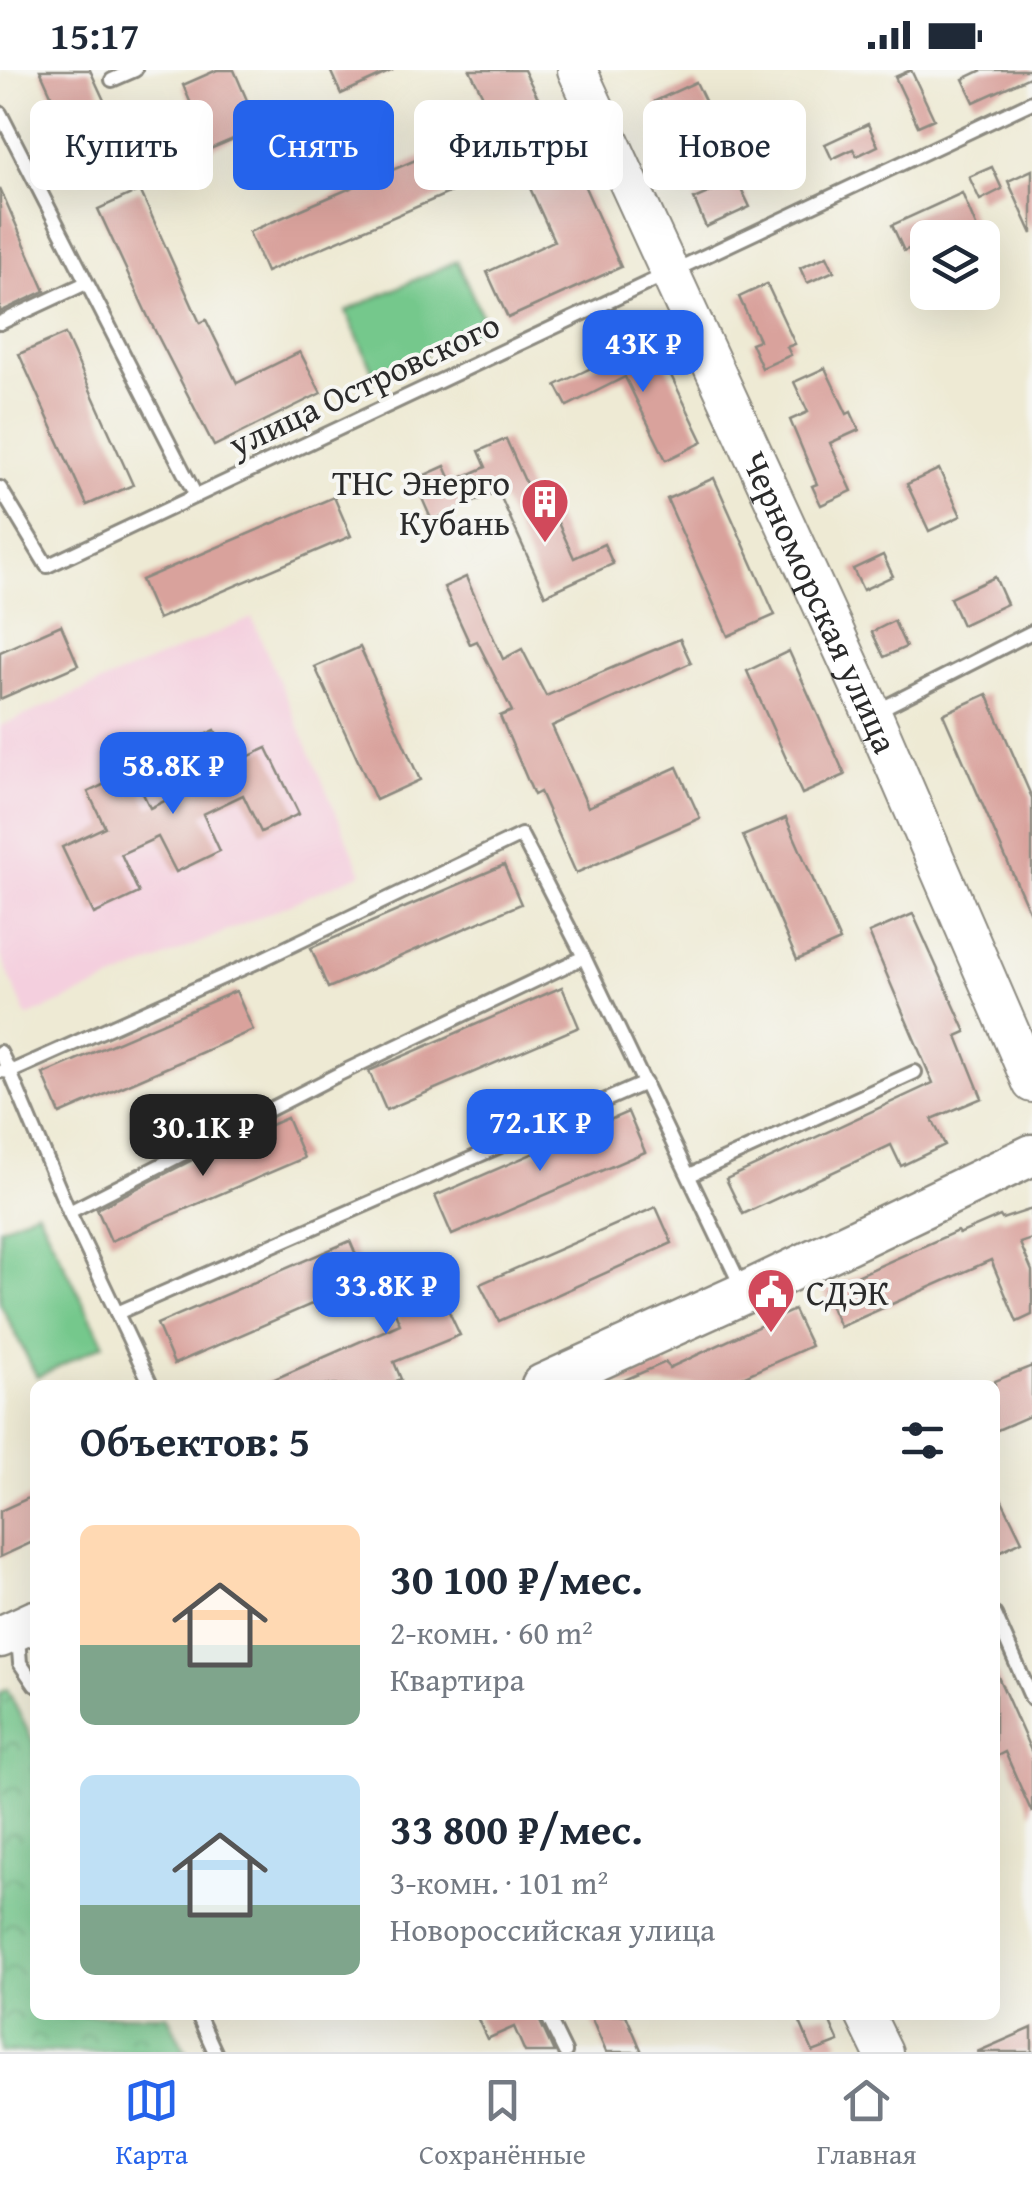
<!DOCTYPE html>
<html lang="ru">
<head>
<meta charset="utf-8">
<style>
	:root { --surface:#fff; --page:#f6f6f7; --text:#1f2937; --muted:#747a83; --line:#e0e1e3; --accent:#2563eb }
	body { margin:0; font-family:"Gentium Book Plus",serif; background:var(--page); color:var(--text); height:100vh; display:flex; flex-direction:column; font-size:38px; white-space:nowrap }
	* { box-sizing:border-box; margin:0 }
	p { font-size:32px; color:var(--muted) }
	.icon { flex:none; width:55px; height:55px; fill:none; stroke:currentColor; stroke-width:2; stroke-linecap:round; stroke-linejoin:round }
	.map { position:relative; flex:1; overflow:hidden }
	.side { position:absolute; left:30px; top:1310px; width:970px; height:640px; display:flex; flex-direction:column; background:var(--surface); border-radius:15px; box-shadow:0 10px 40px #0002 }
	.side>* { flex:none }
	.top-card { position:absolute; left:30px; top:30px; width:972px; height:90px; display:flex; gap:20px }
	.fabs { position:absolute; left:910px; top:150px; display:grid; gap:20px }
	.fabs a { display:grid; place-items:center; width:90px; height:90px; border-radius:15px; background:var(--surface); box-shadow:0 10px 40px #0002; font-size:50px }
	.price { position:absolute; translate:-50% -85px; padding:0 22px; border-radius:20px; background:var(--accent); color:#fff; font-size:32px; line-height:65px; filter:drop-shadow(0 2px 5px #0008) }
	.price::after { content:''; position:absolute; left:50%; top:60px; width:30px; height:22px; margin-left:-15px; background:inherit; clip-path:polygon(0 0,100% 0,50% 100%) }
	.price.current { background:#222; color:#fff }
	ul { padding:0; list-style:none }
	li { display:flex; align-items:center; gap:30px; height:250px; padding:0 50px }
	li span { display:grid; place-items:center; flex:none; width:280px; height:200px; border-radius:15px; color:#555 }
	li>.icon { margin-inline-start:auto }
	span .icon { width:120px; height:120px; fill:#fffc; stroke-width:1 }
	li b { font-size:42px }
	h2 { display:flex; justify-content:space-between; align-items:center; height:120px; padding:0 50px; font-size:42px }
	.pill { padding:0 35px; border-radius:15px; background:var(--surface); box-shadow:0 10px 40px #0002; font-size:35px; line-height:90px }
	.pill.current { background:var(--accent); color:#fff }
	.status { display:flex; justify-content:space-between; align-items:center; height:70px; padding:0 50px; background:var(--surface); direction:ltr }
	.status svg { height:28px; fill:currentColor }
	.menu { display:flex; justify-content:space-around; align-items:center; height:140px; border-top:2px solid var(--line); background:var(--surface); font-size:28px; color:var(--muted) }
	.menu a { display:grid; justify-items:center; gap:5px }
	.menu .current { color:var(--accent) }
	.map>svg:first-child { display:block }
	.built { fill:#f4cfde }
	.grass { fill:#74c88c; stroke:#507a5c; stroke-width:2.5 }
	.park { fill:url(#park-crowns); stroke:#507a5c; stroke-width:2.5 }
	.building { fill:#d9a29c }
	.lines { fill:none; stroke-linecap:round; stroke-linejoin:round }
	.lane-casing { stroke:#8c8a80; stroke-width:18 }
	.secondary-casing { stroke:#8c8a80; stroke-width:42 }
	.primary-casing { stroke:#8c8a80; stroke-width:45 }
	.lane { stroke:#fff; stroke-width:12 }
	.secondary { stroke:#fff; stroke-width:38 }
	.primary { stroke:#fff; stroke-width:40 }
	.labels { text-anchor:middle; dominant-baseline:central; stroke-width:8; stroke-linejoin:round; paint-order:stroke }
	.street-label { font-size:35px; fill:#2b2b2b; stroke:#f6f6f2 }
	.poi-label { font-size:35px; fill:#2b2b2b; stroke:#f6f6f2; text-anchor:end }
</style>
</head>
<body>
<div class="status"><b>15:17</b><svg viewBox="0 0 49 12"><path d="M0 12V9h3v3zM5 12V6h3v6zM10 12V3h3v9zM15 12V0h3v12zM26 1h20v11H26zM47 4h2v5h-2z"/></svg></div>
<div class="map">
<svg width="1032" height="1982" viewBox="0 0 1032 1982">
	<defs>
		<pattern id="park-crowns" width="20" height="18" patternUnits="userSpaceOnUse" patternTransform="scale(2.5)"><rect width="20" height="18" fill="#74c88c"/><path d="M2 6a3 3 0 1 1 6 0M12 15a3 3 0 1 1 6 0" fill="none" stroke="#5fa373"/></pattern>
	</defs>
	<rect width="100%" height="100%" fill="#f6f6f2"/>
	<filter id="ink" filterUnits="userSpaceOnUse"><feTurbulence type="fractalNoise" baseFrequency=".01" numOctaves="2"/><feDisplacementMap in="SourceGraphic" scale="20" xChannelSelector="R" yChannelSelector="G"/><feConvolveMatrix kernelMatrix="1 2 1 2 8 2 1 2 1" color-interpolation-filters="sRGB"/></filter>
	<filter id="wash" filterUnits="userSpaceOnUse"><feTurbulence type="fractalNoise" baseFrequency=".0048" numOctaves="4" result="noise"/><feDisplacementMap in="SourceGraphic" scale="40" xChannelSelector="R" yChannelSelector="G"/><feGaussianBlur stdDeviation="2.25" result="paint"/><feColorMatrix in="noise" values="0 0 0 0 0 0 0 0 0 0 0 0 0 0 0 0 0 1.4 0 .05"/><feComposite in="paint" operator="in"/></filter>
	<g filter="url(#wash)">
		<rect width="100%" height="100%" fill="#eeead4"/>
		<path class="built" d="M252,548L362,803L27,947L0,884V656Z"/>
		<g class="grass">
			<path d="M457,191L487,257L375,307L346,241Z"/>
			<path d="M37,1140L104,1274L37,1307L0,1233V1158Z"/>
		</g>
		<path class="park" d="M7,1619L35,1675V1945H167L186,1982H0V1623Z"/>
		<g id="blocks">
			<g class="building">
				<path d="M40,0H90L118,61L76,80Z"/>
				<path d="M217,0H234L259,58L210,79L183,15Z"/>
				<path d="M330,0H393L341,24Z"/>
				<path d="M470,0H524L547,46L504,68Z"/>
				<path d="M911,0L934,49L918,56L895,7Z"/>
				<path d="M982,0H1032V6L974,32L963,9Z"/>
				<path d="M696,12L710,41L706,42L721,82L781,54L796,85L738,112L750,137L706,157L694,129L717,119L690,50L668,60L655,31Z"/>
				<path d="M868,54L878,76L857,86L853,79L832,89L825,74Z"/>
				<path d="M441,79L458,119L266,202L249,162Z"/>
				<path d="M571,86L621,197L508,248L487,202L554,171L525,107Z"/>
				<path d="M992,97L1002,119L980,130L969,107Z"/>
				<path d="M1032,100V164L1008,111Z"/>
				<path d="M0,118L45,221L0,242Z"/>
				<path d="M140,120L200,253L206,250L237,313L300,282L321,323L214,376L149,249L98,139Z"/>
				<path d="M962,123L981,168H928V171L904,181L892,155Z"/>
				<path d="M827,186L834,201L807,213L800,198Z"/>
				<path d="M767,214L795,274L787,277L791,285L762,298L751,273L759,270L739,227Z"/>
				<path d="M65,264L133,415L87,435L19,284Z"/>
				<path d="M653,268L703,372L666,390L625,307L567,336L556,315Z"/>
				<path d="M825,298L847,344L851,342L859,360L830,373L852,421L821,435L812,416L817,414L790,350L808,342L794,312Z"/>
				<path d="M506,369L533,429L545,424L574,488L604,474L613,494L545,525L498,421L432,451L414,410L445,396L452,412L486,397L479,381Z"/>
				<path d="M939,399L961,446L929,461L907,414Z"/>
				<path d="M714,408L775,545L728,566L667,429Z"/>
				<path d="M334,427L351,466L158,549L141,510Z"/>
				<path d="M883,485L893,506L863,520L853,499Z"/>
				<path d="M466,507L503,589L522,579L546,626L680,569L691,593L552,656L588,737L677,697L700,748L576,803L540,722L534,725L500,646L512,641L477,571L470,574L444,517Z"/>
				<path d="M995,507L1007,534L962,555L950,528Z"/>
				<path d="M894,551L906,577L884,587L872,562Z"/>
				<path d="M61,555L78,595L0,629V582Z"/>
				<path d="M360,577L420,710L376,730L315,597Z"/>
				<path d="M789,581L845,705L802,724L747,601Z"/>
				<path d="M987,624L1032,728V848L943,644Z"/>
				<path d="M215,660L232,694L267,678L299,744L261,762L243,725L203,744L220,781L176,802L158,767L121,784L139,823L94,844L62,777L105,757L88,722L132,701L150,738L190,719L171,681Z"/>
				<path d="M786,748L840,871L797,890L743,766Z"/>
				<path d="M504,795L521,834L328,918L311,878Z"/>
				<path d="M913,844L966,962L957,966L982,1028L932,1049L945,1075L901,1096L891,1075L743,1144L726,1109L933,1013L869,863Z"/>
				<path d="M562,917L579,957L386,1040L369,1001Z"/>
				<path d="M236,921L253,960L60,1044L43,1004Z"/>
				<path d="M628,1042L645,1082L452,1165L435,1126Z"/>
				<path d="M287,1048L304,1088L111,1171L97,1139L208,1082Z"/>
				<path d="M656,1137L672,1173L499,1251L480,1214Z"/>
				<path d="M1032,1139V1169L1020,1173L1032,1201V1245L1017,1252L991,1190L840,1257L824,1221L957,1161L959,1164L1000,1146L1002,1149Z"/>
				<path d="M350,1171L367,1210L174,1294L157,1254Z"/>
				<path d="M425,1191L460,1265L394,1292L401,1309L388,1315H261L400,1254L381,1209Z"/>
				<path d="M794,1240L811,1276L725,1315H613L666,1292L669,1298Z"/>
				<path d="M1032,1296V1345L995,1361V1311Z"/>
				<path d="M995,1416L1022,1471L995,1484Z"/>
				<path d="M35,1425V1471L0,1487V1441Z"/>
				<path d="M995,1600L1032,1683V1743L1005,1682L995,1687Z"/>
				<path d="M476,1945H537L554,1982H525L514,1957L487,1969Z"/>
				<path d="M590,1945H626L642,1982H606Z"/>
				<path d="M797,1945H827L839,1972L813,1982Z"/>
				<path d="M1032,1958V1982H977Z"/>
			</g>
		</g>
	</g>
	<g filter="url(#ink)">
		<use href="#blocks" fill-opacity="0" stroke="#8c8a80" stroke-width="2.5"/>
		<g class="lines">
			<g class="lane-casing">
				<g id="lane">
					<path d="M112,10L135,0"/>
					<path d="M0,43L196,426"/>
					<path d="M0,253L86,213"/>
					<path d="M0,418L47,496L1032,32"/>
					<path d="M875,642L1032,562"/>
					<path d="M0,982L10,1002L261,890L521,765L584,887L743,1220"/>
					<path d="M2,1001L10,1002L69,1142L151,1315"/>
					<path d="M690,1105L915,1002"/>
					<path d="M69,1142L339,1004L584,887"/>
					<path d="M117,1243L645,1013"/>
					<path d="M995,1545L1032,1629"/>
					<path d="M18,1567L20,1593L35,1615"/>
					<path d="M198,1945L215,1982"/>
					<path d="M547,1945L565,1982"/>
				</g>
			</g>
			<g class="secondary-casing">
				<g id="secondary">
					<path id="s1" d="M577,0L872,643L1032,1013"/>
					<path d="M865,1945L883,1982"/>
				</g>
			</g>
			<g class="primary-casing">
				<g id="primary">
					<path d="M542,1315L744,1223L1032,1085"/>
					<path d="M0,1567L35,1551"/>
				</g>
			</g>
			<use href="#lane" class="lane"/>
			<use href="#secondary" class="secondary"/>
			<use href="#primary" class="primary"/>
		</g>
	</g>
	<defs>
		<g id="building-pin" transform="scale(2.5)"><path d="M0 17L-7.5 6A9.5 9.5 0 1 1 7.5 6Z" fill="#d1495b" stroke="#f6f6f2"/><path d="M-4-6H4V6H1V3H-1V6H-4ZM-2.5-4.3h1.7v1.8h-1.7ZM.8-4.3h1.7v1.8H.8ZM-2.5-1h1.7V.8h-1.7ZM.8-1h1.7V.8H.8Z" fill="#fff"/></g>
		<g id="civic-pin" transform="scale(2.5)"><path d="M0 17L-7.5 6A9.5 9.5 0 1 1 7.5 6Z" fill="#d1495b" stroke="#f6f6f2"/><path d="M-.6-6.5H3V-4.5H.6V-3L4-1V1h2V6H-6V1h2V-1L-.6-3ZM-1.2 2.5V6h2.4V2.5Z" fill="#fff"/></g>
	</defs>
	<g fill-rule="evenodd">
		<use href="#building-pin" x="545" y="432"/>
		<use href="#civic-pin" x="771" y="1222"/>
	</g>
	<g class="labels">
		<g class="street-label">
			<text transform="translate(364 314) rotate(-25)">улица Островского</text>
			<text stroke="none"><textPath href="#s1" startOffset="585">Черноморская улица</textPath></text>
		</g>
		<g class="poi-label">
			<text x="510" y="412">ТНС Энерго<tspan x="510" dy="40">Кубань</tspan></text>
			<text x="806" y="1222" text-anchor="start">СДЭК</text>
		</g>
	</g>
</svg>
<div class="fabs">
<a><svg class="icon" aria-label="layers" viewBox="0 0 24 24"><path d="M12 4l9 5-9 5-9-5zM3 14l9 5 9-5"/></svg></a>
</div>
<b class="price" style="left:643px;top:325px">43K ₽</b>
<b class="price" style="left:173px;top:747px">58.8K ₽</b>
<b class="price" style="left:540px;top:1104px">72.1K ₽</b>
<b class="price current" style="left:203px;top:1109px">30.1K ₽</b>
<b class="price" style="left:386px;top:1267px">33.8K ₽</b>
<div class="top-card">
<a class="pill">Купить</a>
<a class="pill current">Снять</a>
<a class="pill">Фильтры</a>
<a class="pill">Новое</a>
</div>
<section class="side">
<h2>Объектов: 5<svg class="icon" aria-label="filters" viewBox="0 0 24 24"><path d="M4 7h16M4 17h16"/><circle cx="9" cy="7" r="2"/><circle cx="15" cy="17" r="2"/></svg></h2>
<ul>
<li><span style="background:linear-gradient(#ffd9b3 60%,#7fa58c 0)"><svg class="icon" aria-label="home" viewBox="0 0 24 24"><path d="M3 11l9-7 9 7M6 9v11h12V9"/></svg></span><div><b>30 100 ₽/мес.</b><p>2-комн. · 60 m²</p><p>Квартира</p></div></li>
<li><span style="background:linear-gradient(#bfe0f5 65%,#7fa58c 0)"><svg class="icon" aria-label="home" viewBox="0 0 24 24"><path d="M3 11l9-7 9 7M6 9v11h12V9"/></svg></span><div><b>33 800 ₽/мес.</b><p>3-комн. · 101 m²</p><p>Новороссийская улица</p></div></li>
</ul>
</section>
</div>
<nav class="menu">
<a class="current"><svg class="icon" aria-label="map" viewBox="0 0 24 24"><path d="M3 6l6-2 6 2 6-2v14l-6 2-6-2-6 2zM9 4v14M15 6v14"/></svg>Карта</a>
<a><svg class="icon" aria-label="saved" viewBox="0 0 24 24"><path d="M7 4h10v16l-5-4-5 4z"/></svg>Сохранённые</a>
<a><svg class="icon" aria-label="home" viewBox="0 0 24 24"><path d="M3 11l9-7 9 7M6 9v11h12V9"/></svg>Главная</a>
</nav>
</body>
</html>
